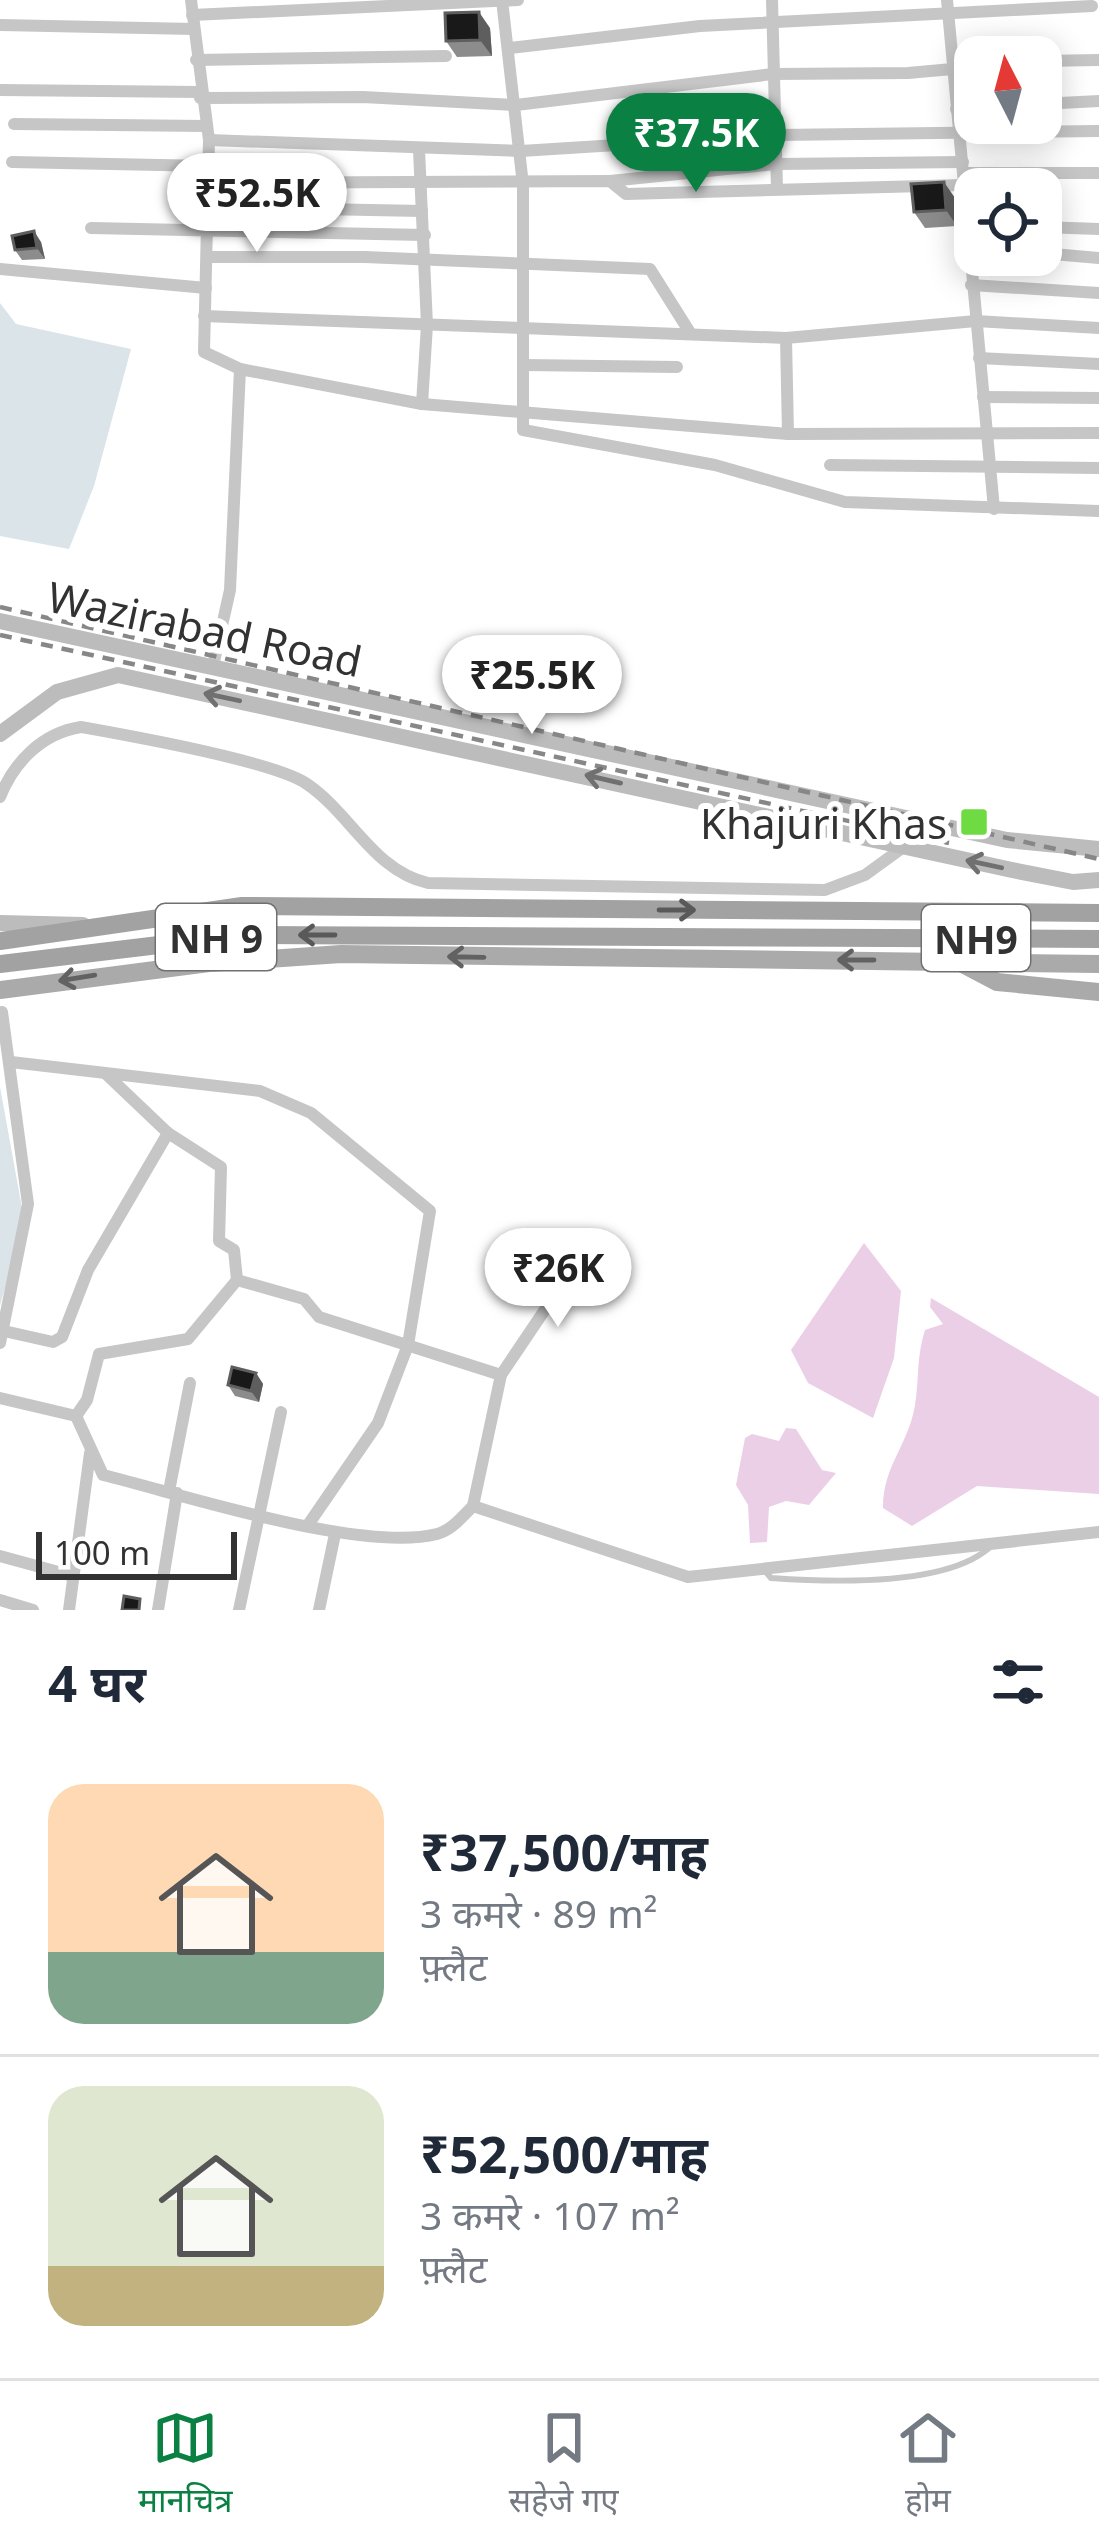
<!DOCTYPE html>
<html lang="hi">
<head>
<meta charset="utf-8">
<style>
	:root { --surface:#fff; --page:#f2f2f3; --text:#1f2937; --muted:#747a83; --line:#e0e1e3; --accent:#0b8043 }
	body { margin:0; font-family:"Noto Sans","Noto Sans Devanagari",sans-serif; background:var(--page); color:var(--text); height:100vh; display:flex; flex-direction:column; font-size:45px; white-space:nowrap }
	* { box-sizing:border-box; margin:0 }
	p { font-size:39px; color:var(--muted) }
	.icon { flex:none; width:66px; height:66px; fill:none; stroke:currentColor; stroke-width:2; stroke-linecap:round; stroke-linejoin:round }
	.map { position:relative; height:1610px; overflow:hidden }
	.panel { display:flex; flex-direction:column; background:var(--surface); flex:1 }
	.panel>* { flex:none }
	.needle { width:78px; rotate:354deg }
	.controls { position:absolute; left:954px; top:36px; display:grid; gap:24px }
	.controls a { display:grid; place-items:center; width:108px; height:108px; border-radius:24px; background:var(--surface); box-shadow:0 6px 30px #0003; font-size:60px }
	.scale { position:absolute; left:36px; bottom:30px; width:201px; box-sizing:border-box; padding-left:12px; border:6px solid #323232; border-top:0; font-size:33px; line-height:42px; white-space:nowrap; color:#323232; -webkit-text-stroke:9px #fff; paint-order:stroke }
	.price { position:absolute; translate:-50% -102px; padding:0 27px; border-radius:42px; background:#fff; color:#222; font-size:39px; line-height:78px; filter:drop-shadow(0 3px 6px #0008) }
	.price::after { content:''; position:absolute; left:50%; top:72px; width:36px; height:27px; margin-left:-18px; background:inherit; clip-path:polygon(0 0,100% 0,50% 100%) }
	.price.active { background:var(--accent); color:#fff }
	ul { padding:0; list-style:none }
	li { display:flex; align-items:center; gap:36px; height:300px; padding:0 48px }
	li+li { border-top:3px solid var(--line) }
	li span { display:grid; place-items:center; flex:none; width:336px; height:240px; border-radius:36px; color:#555 }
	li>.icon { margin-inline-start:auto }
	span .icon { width:144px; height:144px; fill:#fffc; stroke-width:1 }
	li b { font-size:51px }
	h2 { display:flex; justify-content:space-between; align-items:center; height:144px; padding:0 48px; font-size:51px }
	.dock { display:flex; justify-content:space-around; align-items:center; height:168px; border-top:3px solid var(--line); background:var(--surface); font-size:33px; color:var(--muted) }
	.dock a { display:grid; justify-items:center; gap:6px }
	.dock .active { color:var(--accent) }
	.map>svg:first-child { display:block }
	.green { fill:#dbe4e8 }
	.water { fill:#ebcfe6 }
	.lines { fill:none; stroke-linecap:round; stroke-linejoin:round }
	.service { stroke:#c6c6c6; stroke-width:6 }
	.minor { stroke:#c6c6c6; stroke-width:12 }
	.secondary { stroke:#bcbcbc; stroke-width:16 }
	.primary { stroke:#aaa; stroke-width:18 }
	.trunk { stroke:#a2a2a2; stroke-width:18 }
	.rail { stroke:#878787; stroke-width:4.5; stroke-dasharray:12 9; stroke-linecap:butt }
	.wall { fill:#8c8c8c }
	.shaded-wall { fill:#5e5e5e }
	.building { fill:#191919; stroke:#5e5e5e; stroke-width:3 }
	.oneway { stroke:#707070 }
	.oneway2 { stroke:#595959 }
	.oneway3 { stroke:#626262 }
	.poi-dot { fill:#6ddb41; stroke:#fff; stroke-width:4.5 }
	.labels { text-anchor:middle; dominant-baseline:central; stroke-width:12; stroke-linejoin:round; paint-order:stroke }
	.shield { fill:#fff; stroke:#707070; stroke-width:3 }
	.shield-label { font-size:39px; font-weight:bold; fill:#323232 }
	.street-label { font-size:42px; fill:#323232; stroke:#fff }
	.poi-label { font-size:42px; fill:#323232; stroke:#fff; text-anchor:end }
</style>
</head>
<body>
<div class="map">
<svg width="1099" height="1610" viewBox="0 0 1099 1610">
	<rect width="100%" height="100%" fill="#fff"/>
	<g class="green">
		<path d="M0,303L16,324L131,349L94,486L69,549L0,536Z"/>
		<path d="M0,1087L24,1219L0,1306Z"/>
	</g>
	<g class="water">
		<path d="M864,1243L901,1291L894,1358L873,1418L808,1383L791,1350Z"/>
		<path d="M931,1298L1099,1397V1494L977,1486L912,1526L883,1508C883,1463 911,1444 916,1398C919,1373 917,1355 925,1330L943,1324L930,1307Z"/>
		<path d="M786,1428L796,1429L822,1470L836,1473L809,1505L786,1501L769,1507L767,1542L750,1543L748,1505L736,1485L745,1438L752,1434L779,1441Z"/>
	</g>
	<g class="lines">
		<path class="service" d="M766,1572L771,1578C828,1582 944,1587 989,1548"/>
		<g class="minor">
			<path d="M191,0L209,140L204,352L240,369L422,404L788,434L1099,433"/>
			<path d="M502,0L523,185V430L715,465L845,502L1099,511"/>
			<path d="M772,0L777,189"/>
			<path d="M947,0L994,509"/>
			<path d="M192,15L518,0"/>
			<path d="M0,25L194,29"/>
			<path d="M510,48L700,26L1092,6"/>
			<path d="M196,60L446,56"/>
			<path d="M1041,61L1099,60"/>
			<path d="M0,90L200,92"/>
			<path d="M200,98L363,97L516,105L773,74L908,73L975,67"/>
			<path d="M1041,104L1099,101"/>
			<path d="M956,109L975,108"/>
			<path d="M14,124L207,126"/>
			<path d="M209,140L521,151L777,135L1099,131"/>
			<path d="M419,150L427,325L422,404"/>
			<path d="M12,162L209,166"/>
			<path d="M963,173H1097"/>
			<path d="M610,181L777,164L963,162"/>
			<path d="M209,183L610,181L626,194L963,185"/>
			<path d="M210,207L422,211"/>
			<path d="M1041,227L1099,229"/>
			<path d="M91,228L425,235"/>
			<path d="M1041,253L1099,258"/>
			<path d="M208,257H365L650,269L689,331"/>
			<path d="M0,269L206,288"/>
			<path d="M971,285L1099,293"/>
			<path d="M204,316L786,338L976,321L1099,328"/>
			<path d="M786,338L788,434"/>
			<path d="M979,358L1099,364"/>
			<path d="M524,365L677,367"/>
			<path d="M983,397L1099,398"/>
			<path d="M830,465L1099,468"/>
			<path d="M213,666L230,590L240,369"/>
			<path d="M0,797C14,762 42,733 81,727C126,735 274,761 307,784C351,814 374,871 428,883L825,890L865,875L905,846"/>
			<path d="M11,1062L260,1091L311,1113L430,1211L408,1345L378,1423L308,1525"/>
			<path d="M106,1074L168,1133L221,1167L219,1241L234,1250L237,1280L304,1299L319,1317L501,1375L473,1506"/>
			<path d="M4,1331L53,1342L62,1337L88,1270L168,1133"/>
			<path d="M0,1343L28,1204L2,1012"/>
			<path d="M501,1375L577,1262"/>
			<path d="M0,1398L76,1416L103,1475C185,1495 360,1553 437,1534C452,1530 463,1516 473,1506L688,1577L1099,1532"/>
			<path d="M76,1416L87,1400L99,1354L188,1339L237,1280"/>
			<path d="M169,1491L190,1383"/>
			<path d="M0,1556L73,1576"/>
			<path d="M0,1600L33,1610"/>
			<path d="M69,1610L90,1453"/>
			<path d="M158,1610L177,1493"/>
			<path d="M239,1610L281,1412"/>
			<path d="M319,1610L335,1534"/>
		</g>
		<g class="secondary">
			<path d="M0,621L1007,840L1099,849"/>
			<path d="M0,734L57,692L118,675L1012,870L1073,882L1099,880"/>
			<path d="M0,923L83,925"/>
		</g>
		<g class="primary">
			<path d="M959,962L997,982L1099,992"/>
			<path d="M0,990L209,963L341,954L1099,964"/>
		</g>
		<g class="trunk">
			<path d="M0,941L242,906L1099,913"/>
			<path d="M0,964L242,935L1099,939"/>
		</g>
		<g class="rail">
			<path d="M0,607L1099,859"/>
			<path d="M0,635L949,843"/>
		</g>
	</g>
	<g class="wall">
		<path d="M490,28L492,56L457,57L446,41Z"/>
		<path d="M955,198L957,226L925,228L914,212Z"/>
		<path d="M41,242L45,259L22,260L15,250Z"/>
		<path d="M256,1373L263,1384L259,1402L235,1396L228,1385Z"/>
	</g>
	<g class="shaded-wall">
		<path d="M479,12L490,28L492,56L480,40Z"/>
		<path d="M944,182L955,198L957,226L946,210Z"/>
		<path d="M34,231L41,242L45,259L37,248Z"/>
		<path d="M256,1373L263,1384L259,1402L251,1391Z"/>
	</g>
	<g class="building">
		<path d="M479,12L480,40L446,41L445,13Z"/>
		<path d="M944,182L946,210L914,212L911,184Z"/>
		<path d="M34,231L37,248L15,250L12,236Z"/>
		<path d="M232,1367L256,1373L251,1391L228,1385Z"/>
		<path d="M124,1596L140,1599L139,1610H122Z"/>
	</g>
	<defs><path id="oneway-shaft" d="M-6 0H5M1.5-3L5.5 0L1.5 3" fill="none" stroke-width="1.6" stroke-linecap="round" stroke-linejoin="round" transform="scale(3)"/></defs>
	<g class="oneway">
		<use href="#oneway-shaft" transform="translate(222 697) rotate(-168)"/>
		<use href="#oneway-shaft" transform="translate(603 779) rotate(-167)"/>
		<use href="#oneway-shaft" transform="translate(984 864) rotate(-168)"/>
	</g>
	<g class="oneway2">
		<use href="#oneway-shaft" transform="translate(677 910)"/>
		<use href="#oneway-shaft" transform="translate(317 935) rotate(-180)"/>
	</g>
	<g class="oneway3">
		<use href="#oneway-shaft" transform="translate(466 957) rotate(-179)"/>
		<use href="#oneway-shaft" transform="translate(856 960) rotate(-180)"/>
		<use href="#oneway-shaft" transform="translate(77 978) rotate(171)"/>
	</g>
	<rect class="poi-dot" x="959" y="807" width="30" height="30" rx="6"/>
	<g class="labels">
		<g class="shield">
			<rect x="156" y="904" width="120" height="66" rx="9"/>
			<rect x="922" y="905" width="108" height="66" rx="9"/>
		</g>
		<g class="shield-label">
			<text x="216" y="937">NH 9</text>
			<text x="976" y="938">NH9</text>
		</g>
		<g class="street-label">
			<text transform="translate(205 628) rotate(12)">Wazirabad Road</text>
		</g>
		<g class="poi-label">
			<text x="947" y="822">Khajuri Khas</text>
		</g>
	</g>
</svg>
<div class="controls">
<a><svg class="needle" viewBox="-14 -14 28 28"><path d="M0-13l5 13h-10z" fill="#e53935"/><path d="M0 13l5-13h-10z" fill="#747a83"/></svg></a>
<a><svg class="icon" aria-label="locate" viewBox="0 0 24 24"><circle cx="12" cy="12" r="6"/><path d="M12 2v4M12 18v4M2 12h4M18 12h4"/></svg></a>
</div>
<div class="scale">100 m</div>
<b class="price active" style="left:696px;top:195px">₹37.5K</b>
<b class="price" style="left:257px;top:255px">₹52.5K</b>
<b class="price" style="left:532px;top:737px">₹25.5K</b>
<b class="price" style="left:558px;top:1330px">₹26K</b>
</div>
<section class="panel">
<h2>4 घर<svg class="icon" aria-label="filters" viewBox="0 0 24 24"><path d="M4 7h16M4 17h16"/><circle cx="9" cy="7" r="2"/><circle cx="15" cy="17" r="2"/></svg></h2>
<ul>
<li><span style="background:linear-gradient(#ffd9b3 70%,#7fa58c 0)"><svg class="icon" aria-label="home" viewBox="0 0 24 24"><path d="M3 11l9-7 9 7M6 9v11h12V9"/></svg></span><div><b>₹37,500/माह</b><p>3 कमरे · 89 m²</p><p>फ़्लैट</p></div></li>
<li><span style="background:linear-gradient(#dfe7d0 75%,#c2b280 0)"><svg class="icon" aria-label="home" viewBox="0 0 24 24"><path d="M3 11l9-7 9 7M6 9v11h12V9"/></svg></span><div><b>₹52,500/माह</b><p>3 कमरे · 107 m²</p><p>फ़्लैट</p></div></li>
</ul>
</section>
<nav class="dock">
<a class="active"><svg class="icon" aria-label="map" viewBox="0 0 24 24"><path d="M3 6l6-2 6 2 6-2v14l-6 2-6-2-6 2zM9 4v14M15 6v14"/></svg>मानचित्र</a>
<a><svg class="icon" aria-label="saved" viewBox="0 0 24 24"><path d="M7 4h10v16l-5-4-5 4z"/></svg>सहेजे गए</a>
<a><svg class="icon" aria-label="home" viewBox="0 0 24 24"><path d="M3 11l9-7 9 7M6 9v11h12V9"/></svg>होम</a>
</nav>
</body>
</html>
